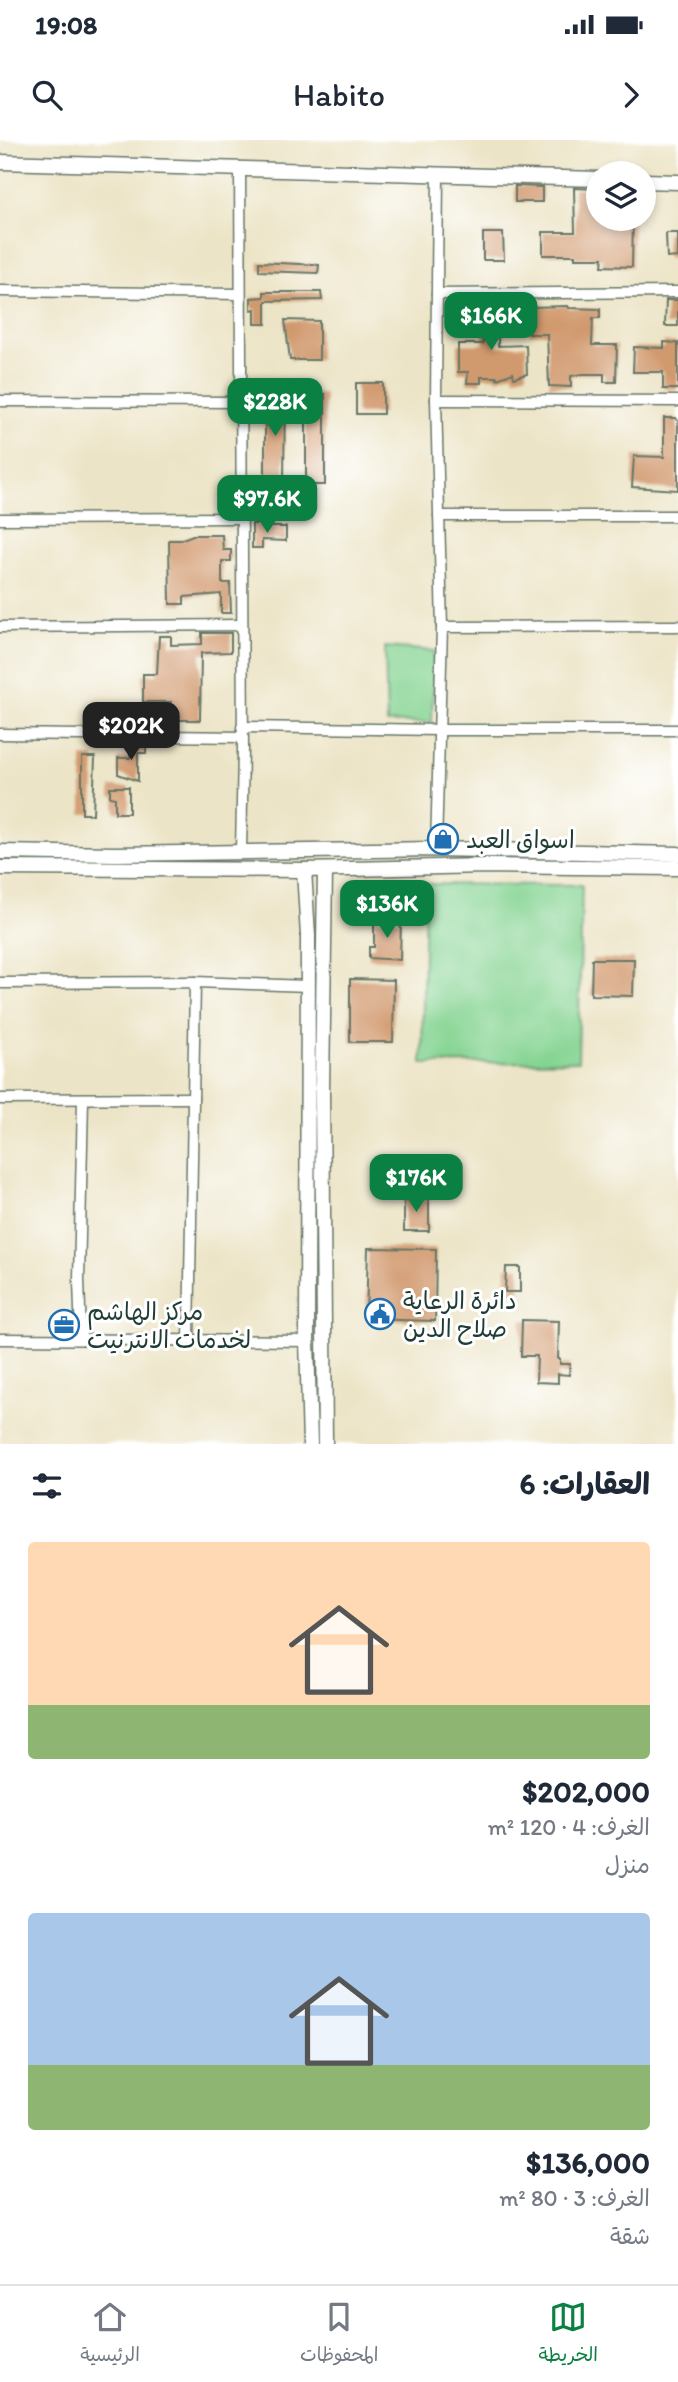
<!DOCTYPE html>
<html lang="ar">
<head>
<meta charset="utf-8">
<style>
	:root { --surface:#fff; --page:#f2f2f3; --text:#1f2937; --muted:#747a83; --line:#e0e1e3; --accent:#0b8043 }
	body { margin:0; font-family:Itim,"Playpen Sans Arabic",sans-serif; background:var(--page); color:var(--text); direction:rtl; height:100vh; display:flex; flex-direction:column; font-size:26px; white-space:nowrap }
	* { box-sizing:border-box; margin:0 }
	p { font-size:23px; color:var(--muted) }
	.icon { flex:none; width:38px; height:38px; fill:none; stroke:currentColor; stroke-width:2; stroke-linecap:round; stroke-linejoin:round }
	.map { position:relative; height:1304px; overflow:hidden; direction:ltr }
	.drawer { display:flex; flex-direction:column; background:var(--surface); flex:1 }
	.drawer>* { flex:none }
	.controls { position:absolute; left:586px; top:21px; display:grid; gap:14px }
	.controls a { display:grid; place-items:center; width:70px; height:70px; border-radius:50%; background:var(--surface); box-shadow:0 4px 10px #0003; font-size:35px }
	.price { position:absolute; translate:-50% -60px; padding:0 16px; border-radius:14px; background:var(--accent); color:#fff; font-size:23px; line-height:46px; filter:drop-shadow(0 2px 4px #0008) }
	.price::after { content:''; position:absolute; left:50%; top:42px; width:21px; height:16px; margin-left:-10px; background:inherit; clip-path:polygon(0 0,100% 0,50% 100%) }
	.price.on { background:#222; color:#fff }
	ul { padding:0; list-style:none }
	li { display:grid; align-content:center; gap:14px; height:371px; padding:0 28px }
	li span { display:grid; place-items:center; height:217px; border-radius:7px; color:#555 }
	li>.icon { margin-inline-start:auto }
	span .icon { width:126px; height:126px; fill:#fffc; stroke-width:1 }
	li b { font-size:30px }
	h2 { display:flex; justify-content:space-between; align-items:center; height:84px; padding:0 28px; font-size:30px }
	.status { display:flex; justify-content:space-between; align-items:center; height:49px; padding:0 35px; background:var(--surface); direction:ltr }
	.status svg { height:19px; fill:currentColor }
	header { display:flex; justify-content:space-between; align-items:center; height:91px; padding:0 28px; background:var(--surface); font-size:32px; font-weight:600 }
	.menu { display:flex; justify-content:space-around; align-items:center; height:98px; border-top:2px solid var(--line); background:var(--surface); font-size:19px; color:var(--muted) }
	.menu a { display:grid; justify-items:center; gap:4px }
	.menu .on { color:var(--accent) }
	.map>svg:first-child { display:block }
	.green { fill:#86d493; stroke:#528864; stroke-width:2 }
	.building { fill:#d19a6e }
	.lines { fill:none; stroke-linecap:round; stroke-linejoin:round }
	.minor-casing { stroke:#677767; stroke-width:13 }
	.tertiary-casing { stroke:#677767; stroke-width:17 }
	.minor { stroke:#fff; stroke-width:10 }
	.tertiary { stroke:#fff; stroke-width:14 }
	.labels { text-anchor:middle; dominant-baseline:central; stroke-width:6; stroke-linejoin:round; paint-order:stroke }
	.poi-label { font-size:24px; fill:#1f3d34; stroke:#fff; text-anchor:start }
</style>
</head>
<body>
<div class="status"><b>19:08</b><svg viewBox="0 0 49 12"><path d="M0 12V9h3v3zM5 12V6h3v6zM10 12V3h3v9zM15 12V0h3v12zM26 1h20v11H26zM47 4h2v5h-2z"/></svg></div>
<header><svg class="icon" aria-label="forward" viewBox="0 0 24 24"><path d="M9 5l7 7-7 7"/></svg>Habito<svg class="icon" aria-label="search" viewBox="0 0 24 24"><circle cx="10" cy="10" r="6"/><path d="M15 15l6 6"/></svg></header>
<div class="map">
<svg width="678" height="1304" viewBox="0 0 678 1304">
	<rect width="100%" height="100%" fill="#fff"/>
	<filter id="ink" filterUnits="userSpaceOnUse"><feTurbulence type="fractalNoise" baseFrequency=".0143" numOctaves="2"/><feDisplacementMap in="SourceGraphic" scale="14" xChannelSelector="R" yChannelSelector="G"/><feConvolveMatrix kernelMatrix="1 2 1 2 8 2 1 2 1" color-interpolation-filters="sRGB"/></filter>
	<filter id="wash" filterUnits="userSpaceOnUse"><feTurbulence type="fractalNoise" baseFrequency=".00686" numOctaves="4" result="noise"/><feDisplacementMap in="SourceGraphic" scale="28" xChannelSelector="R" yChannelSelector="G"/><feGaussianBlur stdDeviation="1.57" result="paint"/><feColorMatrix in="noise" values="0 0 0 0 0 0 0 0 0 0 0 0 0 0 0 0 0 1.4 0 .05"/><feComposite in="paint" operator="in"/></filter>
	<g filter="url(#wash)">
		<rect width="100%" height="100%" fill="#ece4c6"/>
		<g class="green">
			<path d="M385,507L434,511L432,582L387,583Z"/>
			<path d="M425,744L582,745L578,921L422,924Z"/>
		</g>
		<g id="blocks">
			<g class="building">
				<path d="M515,46L542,47V62H515Z"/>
				<path d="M574,48L598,49V79H633L632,127L602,126L603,118H575V115H543V92H575Z"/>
				<path d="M483,93H503L504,120H483Z"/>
				<path d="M666,93H678V117L667,118Z"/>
				<path d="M259,122L319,125L318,133L259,131Z"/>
				<path d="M264,152H321L322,160L266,161V184H255V169L251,170V158L264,157Z"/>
				<path d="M666,160H678V186H665Z"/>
				<path d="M483,161H499L498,206L526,205L527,234L514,238L513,233L497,239V237H481V243H467L468,232H458V204H483Z"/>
				<path d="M568,166L569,168L600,169V178H593L592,205H617L616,242H604V234H583L571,236V247L549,246L547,194H529V167Z"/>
				<path d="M285,180L319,181V220H290Z"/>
				<path d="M664,202L678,203V249H663V232H633L634,207L664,208Z"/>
				<rect x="356" y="243" width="27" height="31"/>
				<path d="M265,253H285L284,344H265Z"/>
				<rect x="306" y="254" width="19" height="91"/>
				<path d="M664,278H676L678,281V350L632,347L634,316L664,317Z"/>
				<path d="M252,384H262V387H286V401L262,400V408H252Z"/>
				<path d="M193,395H222L223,410H231V421H222V443H230L231,473H221V454L184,457V464H170L169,400H180Z"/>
				<path d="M202,493H231V512L201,513L200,580H171V562H143V534H157L159,496H171V505L202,504Z"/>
				<path d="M130,603L146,604V613H138V641L118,634V618H130Z"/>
				<path d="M82,617H95L93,674H82Z"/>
				<path d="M110,647H129V673H115V658L110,657Z"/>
				<path d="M374,780H401L400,820L369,818V807H374Z"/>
				<path d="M592,819H634L633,856L591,855Z"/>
				<path d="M350,839L394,840L393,902H350Z"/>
				<path d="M404,1056L429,1057V1091H404Z"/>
				<path d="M368,1108L436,1109L435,1181L366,1179Z"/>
				<path d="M506,1127H520V1152H505Z"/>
				<path d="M522,1180L559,1181L558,1219H560V1224H570L569,1235L558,1234V1243L536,1242L537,1216H521Z"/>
			</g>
		</g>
	</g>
	<g filter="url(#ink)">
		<use href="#blocks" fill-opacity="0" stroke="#677767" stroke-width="2"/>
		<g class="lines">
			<g class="minor-casing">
				<g id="minor">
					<path d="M240,27L243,610L241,712"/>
					<path d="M0,151L240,154"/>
					<path d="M437,154L678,152"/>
					<path d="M436,260L678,261"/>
					<path d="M0,261L240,262"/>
					<path d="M439,376H678"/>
					<path d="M0,379L240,378"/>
					<path d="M0,487L241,485"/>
					<path d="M442,487L678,486"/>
					<path d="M242,587L439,590H678"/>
					<path d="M0,594L242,597"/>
					<path d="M436,709L442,487L436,260L438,34"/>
					<path d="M0,843L195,842L308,846"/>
					<path d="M0,959L193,958"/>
					<path d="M0,1199L307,1201"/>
					<path d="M81,1199L79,1140L83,959"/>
					<path d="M189,1200L195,842"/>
				</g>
			</g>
			<g class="tertiary-casing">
				<g id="tertiary">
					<path d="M0,22L598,39"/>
					<path d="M644,41L678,42"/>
					<path d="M0,712L116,714L436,709L678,714"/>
					<path d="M0,728L304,730L486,726L678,728"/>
					<path d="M304,730L308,796L307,1201L310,1304"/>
					<path d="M325,1304L322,952L325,730"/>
				</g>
			</g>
			<use href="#minor" class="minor"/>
			<use href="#tertiary" class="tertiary"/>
		</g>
	</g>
	<defs>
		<g id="shop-ring" transform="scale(1.575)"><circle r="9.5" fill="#fff" stroke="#1f6fb2" stroke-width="1.5"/><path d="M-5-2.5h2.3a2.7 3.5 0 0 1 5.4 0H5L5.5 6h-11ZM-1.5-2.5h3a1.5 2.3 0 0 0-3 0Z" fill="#1f6fb2"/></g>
		<g id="civic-ring" transform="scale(1.575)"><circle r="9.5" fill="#fff" stroke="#1f6fb2" stroke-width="1.5"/><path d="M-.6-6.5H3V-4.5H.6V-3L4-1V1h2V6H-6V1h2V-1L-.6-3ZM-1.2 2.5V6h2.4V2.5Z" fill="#1f6fb2"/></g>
		<g id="office-ring" transform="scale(1.575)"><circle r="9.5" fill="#fff" stroke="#1f6fb2" stroke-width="1.5"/><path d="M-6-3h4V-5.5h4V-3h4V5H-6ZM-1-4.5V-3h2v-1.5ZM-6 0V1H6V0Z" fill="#1f6fb2"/></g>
	</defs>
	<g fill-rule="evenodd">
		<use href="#shop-ring" x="443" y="699"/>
		<use href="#civic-ring" x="380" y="1174"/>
		<use href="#office-ring" x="64" y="1185"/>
	</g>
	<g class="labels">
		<g class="poi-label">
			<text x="466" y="699">اسواق العبد</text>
			<text x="403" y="1160">دائرة الرعاية<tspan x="403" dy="28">صلاح الدين</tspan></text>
			<text x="87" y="1171">مركز الهاشم<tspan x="87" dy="28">لخدمات الانترنيت</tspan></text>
		</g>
	</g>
</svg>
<div class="controls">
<a><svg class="icon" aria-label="layers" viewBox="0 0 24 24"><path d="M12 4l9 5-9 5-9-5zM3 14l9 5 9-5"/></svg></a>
</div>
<b class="price" style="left:491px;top:212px">$166K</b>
<b class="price" style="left:275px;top:298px">$228K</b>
<b class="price" style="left:267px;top:395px">$97.6K</b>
<b class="price on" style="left:131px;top:622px">$202K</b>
<b class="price" style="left:387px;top:800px">$136K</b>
<b class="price" style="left:416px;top:1074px">$176K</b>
</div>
<section class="drawer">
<h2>العقارات: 6<svg class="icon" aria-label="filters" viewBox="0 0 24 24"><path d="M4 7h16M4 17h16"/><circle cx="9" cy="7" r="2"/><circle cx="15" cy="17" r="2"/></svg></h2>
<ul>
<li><span style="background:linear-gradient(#ffd9b3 75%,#8fb573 0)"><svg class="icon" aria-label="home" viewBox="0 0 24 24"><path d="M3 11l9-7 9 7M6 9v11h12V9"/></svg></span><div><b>$202,000</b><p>الغرف: 4 · 120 m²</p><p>منزل</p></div></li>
<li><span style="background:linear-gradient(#a9c7e8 70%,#8fb573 0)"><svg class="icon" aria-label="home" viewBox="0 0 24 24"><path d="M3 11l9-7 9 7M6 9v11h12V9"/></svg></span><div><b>$136,000</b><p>الغرف: 3 · 80 m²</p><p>شقة</p></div></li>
</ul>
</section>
<nav class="menu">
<a class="on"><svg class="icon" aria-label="map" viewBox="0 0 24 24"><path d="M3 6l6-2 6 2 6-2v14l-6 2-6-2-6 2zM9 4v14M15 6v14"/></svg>الخريطة</a>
<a><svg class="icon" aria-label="saved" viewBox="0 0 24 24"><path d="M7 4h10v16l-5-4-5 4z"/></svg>المحفوظات</a>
<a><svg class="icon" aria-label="home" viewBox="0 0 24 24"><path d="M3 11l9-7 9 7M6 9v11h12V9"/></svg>الرئيسية</a>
</nav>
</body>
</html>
